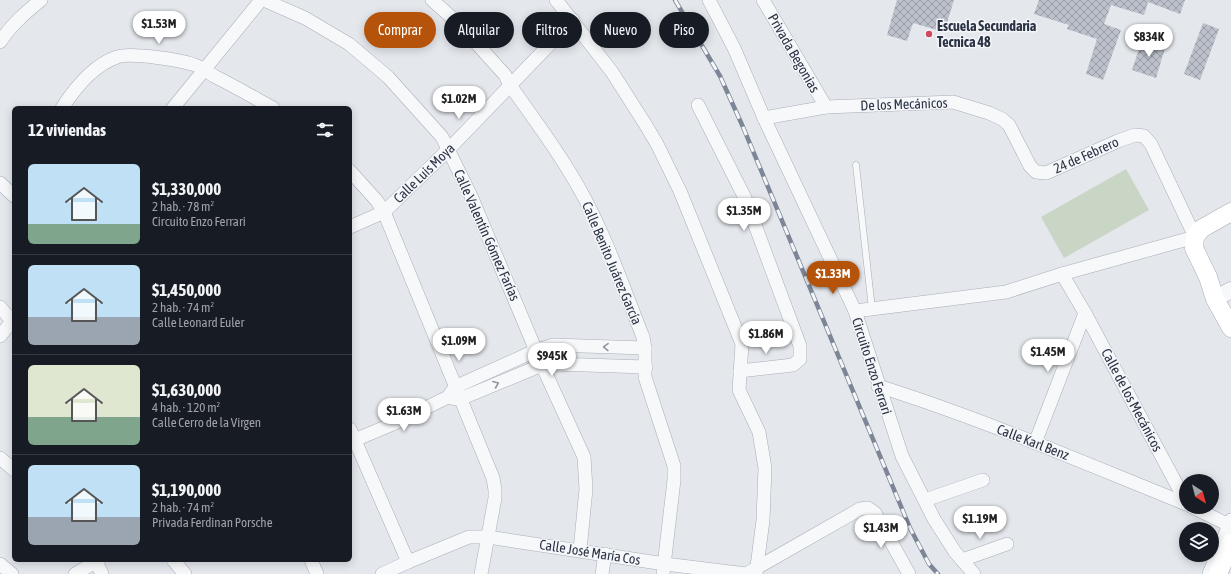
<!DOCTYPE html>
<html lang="es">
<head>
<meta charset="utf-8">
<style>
	:root { --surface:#171b24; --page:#242831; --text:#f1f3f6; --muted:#9ea1a6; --line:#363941; --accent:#b45309 }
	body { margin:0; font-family:"Asap Condensed",sans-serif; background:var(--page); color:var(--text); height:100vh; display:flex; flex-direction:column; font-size:15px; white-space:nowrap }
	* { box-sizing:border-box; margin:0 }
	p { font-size:13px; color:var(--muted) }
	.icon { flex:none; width:22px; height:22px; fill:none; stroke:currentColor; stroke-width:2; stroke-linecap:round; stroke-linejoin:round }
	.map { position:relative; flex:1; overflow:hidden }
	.drawer { position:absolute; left:12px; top:106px; width:340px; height:456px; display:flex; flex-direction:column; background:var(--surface); border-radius:6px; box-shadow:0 2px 10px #0003 }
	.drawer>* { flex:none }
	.banner { position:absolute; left:364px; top:12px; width:380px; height:36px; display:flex; gap:8px }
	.needle { width:26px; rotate:144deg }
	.fabs { position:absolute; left:1179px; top:474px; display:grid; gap:8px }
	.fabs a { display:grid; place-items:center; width:40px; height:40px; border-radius:50%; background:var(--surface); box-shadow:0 2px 10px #0003; font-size:20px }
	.price { position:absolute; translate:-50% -34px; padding:0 9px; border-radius:14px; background:#fff; color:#222; font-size:13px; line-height:26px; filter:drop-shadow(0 1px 2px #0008) }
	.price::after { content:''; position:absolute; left:50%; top:24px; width:12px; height:9px; margin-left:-6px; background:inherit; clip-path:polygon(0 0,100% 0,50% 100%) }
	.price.active { background:var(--accent); color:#fff }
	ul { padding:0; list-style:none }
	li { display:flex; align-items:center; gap:12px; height:100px; padding:0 16px }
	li+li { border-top:1px solid var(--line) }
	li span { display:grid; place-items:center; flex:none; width:112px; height:80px; border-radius:6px; color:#555 }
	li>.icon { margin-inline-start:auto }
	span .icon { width:48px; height:48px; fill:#fffc; stroke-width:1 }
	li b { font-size:17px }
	h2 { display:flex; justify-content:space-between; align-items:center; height:48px; padding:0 16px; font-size:17px }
	.pill { padding:0 14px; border-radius:18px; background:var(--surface); box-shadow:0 2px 10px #0003; font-size:14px; line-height:36px }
	.pill.active { background:var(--accent); color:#fff }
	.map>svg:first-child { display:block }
	.grass { fill:#c9d6c5 }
	.building { fill:url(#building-cross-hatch) }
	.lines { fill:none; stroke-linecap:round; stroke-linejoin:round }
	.service-casing { stroke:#a9aeb7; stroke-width:7 }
	.minor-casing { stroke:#a9aeb7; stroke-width:14 }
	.tertiary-casing { stroke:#a9aeb7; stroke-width:17 }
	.secondary-casing { stroke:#a9aeb7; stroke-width:19 }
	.service { stroke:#f7f8fa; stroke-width:6 }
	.minor { stroke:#f7f8fa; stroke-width:13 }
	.tertiary { stroke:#f7f8fa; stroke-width:16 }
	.secondary { stroke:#fff; stroke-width:18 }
	.rail-casing { stroke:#7d8696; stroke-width:4.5 }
	.rail { stroke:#f4f6f9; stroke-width:3; stroke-dasharray:9; stroke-linecap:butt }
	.oneway { stroke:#9196a0 }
	.poi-dot { fill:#d1495b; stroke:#f4f6f9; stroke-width:1.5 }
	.labels { text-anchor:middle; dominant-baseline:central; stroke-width:3; stroke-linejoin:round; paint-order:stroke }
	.poi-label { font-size:14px; font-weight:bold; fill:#2b3445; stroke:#f4f6f9; text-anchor:start }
	.street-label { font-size:14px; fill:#2b3445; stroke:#f4f6f9 }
</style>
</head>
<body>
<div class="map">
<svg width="1231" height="574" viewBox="0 0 1231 574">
	<defs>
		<pattern id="building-cross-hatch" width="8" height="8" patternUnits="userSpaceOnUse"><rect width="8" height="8" fill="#bbc0ca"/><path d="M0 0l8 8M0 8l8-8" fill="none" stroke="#989da6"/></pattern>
	</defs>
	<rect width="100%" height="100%" fill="#e4e7ec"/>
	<path class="grass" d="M1126,169L1149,210L1064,258L1041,217Z"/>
	<g class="building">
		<path d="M897,0H954L944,32L913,23L907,41L887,35Z"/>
		<path d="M1039,0H1185L1180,14L1148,2L1144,15L1111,5L1104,24L1121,30L1103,80L1086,74L1097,39L1067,29L1069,25L1034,14Z"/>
		<path d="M1203,23L1219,29L1200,80L1184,74Z"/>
		<path d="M1143,37L1166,45L1156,78L1132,70Z"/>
	</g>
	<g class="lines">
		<g class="service-casing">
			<path id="service" d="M856,165L872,309"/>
		</g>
		<g class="minor-casing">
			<g id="minor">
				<path d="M264,0L305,18L349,44L388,77L442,137L471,196L542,365L584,457L586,489L580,550"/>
				<path d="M432,0L459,24L505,75L510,85C536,122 564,159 585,199C608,242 625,292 643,337L645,348V377L674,466V480L663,574"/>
				<path d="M556,0L612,72L647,127L657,144L680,191L742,344L739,390L759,432L765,468L763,520L756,574"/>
				<path d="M709,0L734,48L764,118L855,311L902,456L934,519L955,552L974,574"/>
				<path d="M763,0L826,107"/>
				<path d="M0,42C11,25 25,13 41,0"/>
				<path d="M698,105L745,198L800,346V359L793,365L740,371"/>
				<path d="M62,108C75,88 93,65 117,57C130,52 181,60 195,65C201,67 208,72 214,76C234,86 253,97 273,108"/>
				<path d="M173,108L261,0"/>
				<path d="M764,118L826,107L953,102L989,113L1002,119L1009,125L1030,166L1036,172L1046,173L1118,141L1135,135L1144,136L1151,144L1195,237L1062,274L1006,292L855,311"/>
				<path d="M350,171L377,201L384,212L493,478L495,490V498L481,574"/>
				<path d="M0,183L14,196"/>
				<path d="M350,227L384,212L449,149L573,20"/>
				<path d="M1062,274L1085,313L1186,502"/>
				<path d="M0,307L12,321"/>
				<path d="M0,336L14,319"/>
				<path d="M878,386C983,419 1084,463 1186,504"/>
				<path d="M451,398L460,399L542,365L555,364L646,367"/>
				<path d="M350,429L408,562"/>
				<path d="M350,442L395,423L448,397L455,387L537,350L553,345L645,348"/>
				<path d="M1035,443L1085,313"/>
				<path d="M0,458L14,470"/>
				<path d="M925,500L983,480"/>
				<path d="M1192,507L1229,525"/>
				<path d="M173,560L185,574"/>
				<path d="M311,560L317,574"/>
				<path d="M962,560L1007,544"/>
				<path d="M96,562L102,574"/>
				<path d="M0,564L12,574"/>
				<path d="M75,574L99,560"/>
				<path d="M382,574L408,562L469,537H488L665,564L746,574L860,509L868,508L875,513L909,574"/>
				<path d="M602,574L605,554"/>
				<path d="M1209,574L1231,520"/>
			</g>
		</g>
		<g class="tertiary-casing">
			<path id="tertiary" d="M1215,299L1231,290"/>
		</g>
		<g class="secondary-casing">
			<g id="secondary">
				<path d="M1231,212L1201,229L1195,237L1194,248L1208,277L1215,299L1231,328"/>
				<path d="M1218,574L1231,543"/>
			</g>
		</g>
		<use href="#service" class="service"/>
		<use href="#minor" class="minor"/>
		<use href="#tertiary" class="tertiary"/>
		<use href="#secondary" class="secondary"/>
		<g class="rail-casing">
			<path id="rail" d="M675,0L720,76L743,127L910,528L929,564L938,574"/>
		</g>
		<use href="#rail" class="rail"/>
	</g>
	<defs><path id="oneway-chevron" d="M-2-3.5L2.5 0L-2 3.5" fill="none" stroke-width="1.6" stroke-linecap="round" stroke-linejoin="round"/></defs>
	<g class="oneway">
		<use href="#oneway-chevron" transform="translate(606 347) rotate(-179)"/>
		<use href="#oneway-chevron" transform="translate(496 384) rotate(-22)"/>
	</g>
	<circle class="poi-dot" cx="929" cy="34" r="4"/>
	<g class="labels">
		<g class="poi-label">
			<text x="937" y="26">Escuela Secundaria<tspan x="937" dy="16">Tecnica 48</tspan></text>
		</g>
		<g class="street-label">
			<text transform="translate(794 53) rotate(60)">Privada Begonias</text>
			<text transform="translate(904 104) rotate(-2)">De los Mecánicos</text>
			<text transform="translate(1086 155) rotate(-24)">24 de Febrero</text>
			<text transform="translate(424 173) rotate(-44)">Calle Luis Moya</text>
			<text transform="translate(487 235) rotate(66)">Calle Valentín Gómez Farías</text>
			<text transform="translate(612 263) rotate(67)">Calle Benito Juárez García</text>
			<text transform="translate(872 366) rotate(72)">Circuito Enzo Ferrari</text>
			<text transform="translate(1132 400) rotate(62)">Calle de los Mecánicos</text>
			<text transform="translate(1033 442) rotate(21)">Calle Karl Benz</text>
			<text transform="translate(590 552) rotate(9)">Calle José María Cos</text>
		</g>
	</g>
</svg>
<div class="fabs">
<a><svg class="needle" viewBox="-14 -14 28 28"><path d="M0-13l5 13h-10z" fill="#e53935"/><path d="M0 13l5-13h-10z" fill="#9ea1a6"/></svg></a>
<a><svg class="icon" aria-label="layers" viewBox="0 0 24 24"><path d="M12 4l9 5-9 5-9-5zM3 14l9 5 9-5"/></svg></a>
</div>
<b class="price" style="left:159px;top:45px">$1.53M</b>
<b class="price" style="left:1149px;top:58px">$834K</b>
<b class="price" style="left:459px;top:120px">$1.02M</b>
<b class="price" style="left:744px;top:232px">$1.35M</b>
<b class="price active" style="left:833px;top:295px">$1.33M</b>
<b class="price" style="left:766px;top:355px">$1.86M</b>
<b class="price" style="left:459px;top:362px">$1.09M</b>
<b class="price" style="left:1048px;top:373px">$1.45M</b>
<b class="price" style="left:552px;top:377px">$945K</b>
<b class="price" style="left:404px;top:432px">$1.63M</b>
<b class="price" style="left:980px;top:540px">$1.19M</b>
<b class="price" style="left:881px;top:549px">$1.43M</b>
<div class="banner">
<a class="pill active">Comprar</a>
<a class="pill">Alquilar</a>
<a class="pill">Filtros</a>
<a class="pill">Nuevo</a>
<a class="pill">Piso</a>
</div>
<section class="drawer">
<h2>12 viviendas<svg class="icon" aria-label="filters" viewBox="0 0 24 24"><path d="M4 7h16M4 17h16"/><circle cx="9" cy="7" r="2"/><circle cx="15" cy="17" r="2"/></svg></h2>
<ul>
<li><span style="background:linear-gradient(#bfe0f5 75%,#7fa58c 0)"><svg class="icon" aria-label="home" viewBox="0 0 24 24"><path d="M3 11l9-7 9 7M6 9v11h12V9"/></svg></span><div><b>$1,330,000</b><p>2 hab. · 78 m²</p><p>Circuito Enzo Ferrari</p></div></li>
<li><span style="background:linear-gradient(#bfe0f5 65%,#9aa5b1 0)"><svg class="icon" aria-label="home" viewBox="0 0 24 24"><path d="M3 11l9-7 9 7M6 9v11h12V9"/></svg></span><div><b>$1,450,000</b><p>2 hab. · 74 m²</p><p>Calle Leonard Euler</p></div></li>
<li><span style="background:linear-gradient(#dfe7d0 65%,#7fa58c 0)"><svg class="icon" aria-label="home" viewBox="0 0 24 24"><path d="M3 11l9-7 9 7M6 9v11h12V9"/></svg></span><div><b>$1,630,000</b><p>4 hab. · 120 m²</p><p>Calle Cerro de la Virgen</p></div></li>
<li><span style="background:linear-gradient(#bfe0f5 65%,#9aa5b1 0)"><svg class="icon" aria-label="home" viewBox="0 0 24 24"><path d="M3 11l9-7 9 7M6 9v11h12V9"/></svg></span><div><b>$1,190,000</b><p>2 hab. · 74 m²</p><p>Privada Ferdinan Porsche</p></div></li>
</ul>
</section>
</div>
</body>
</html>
